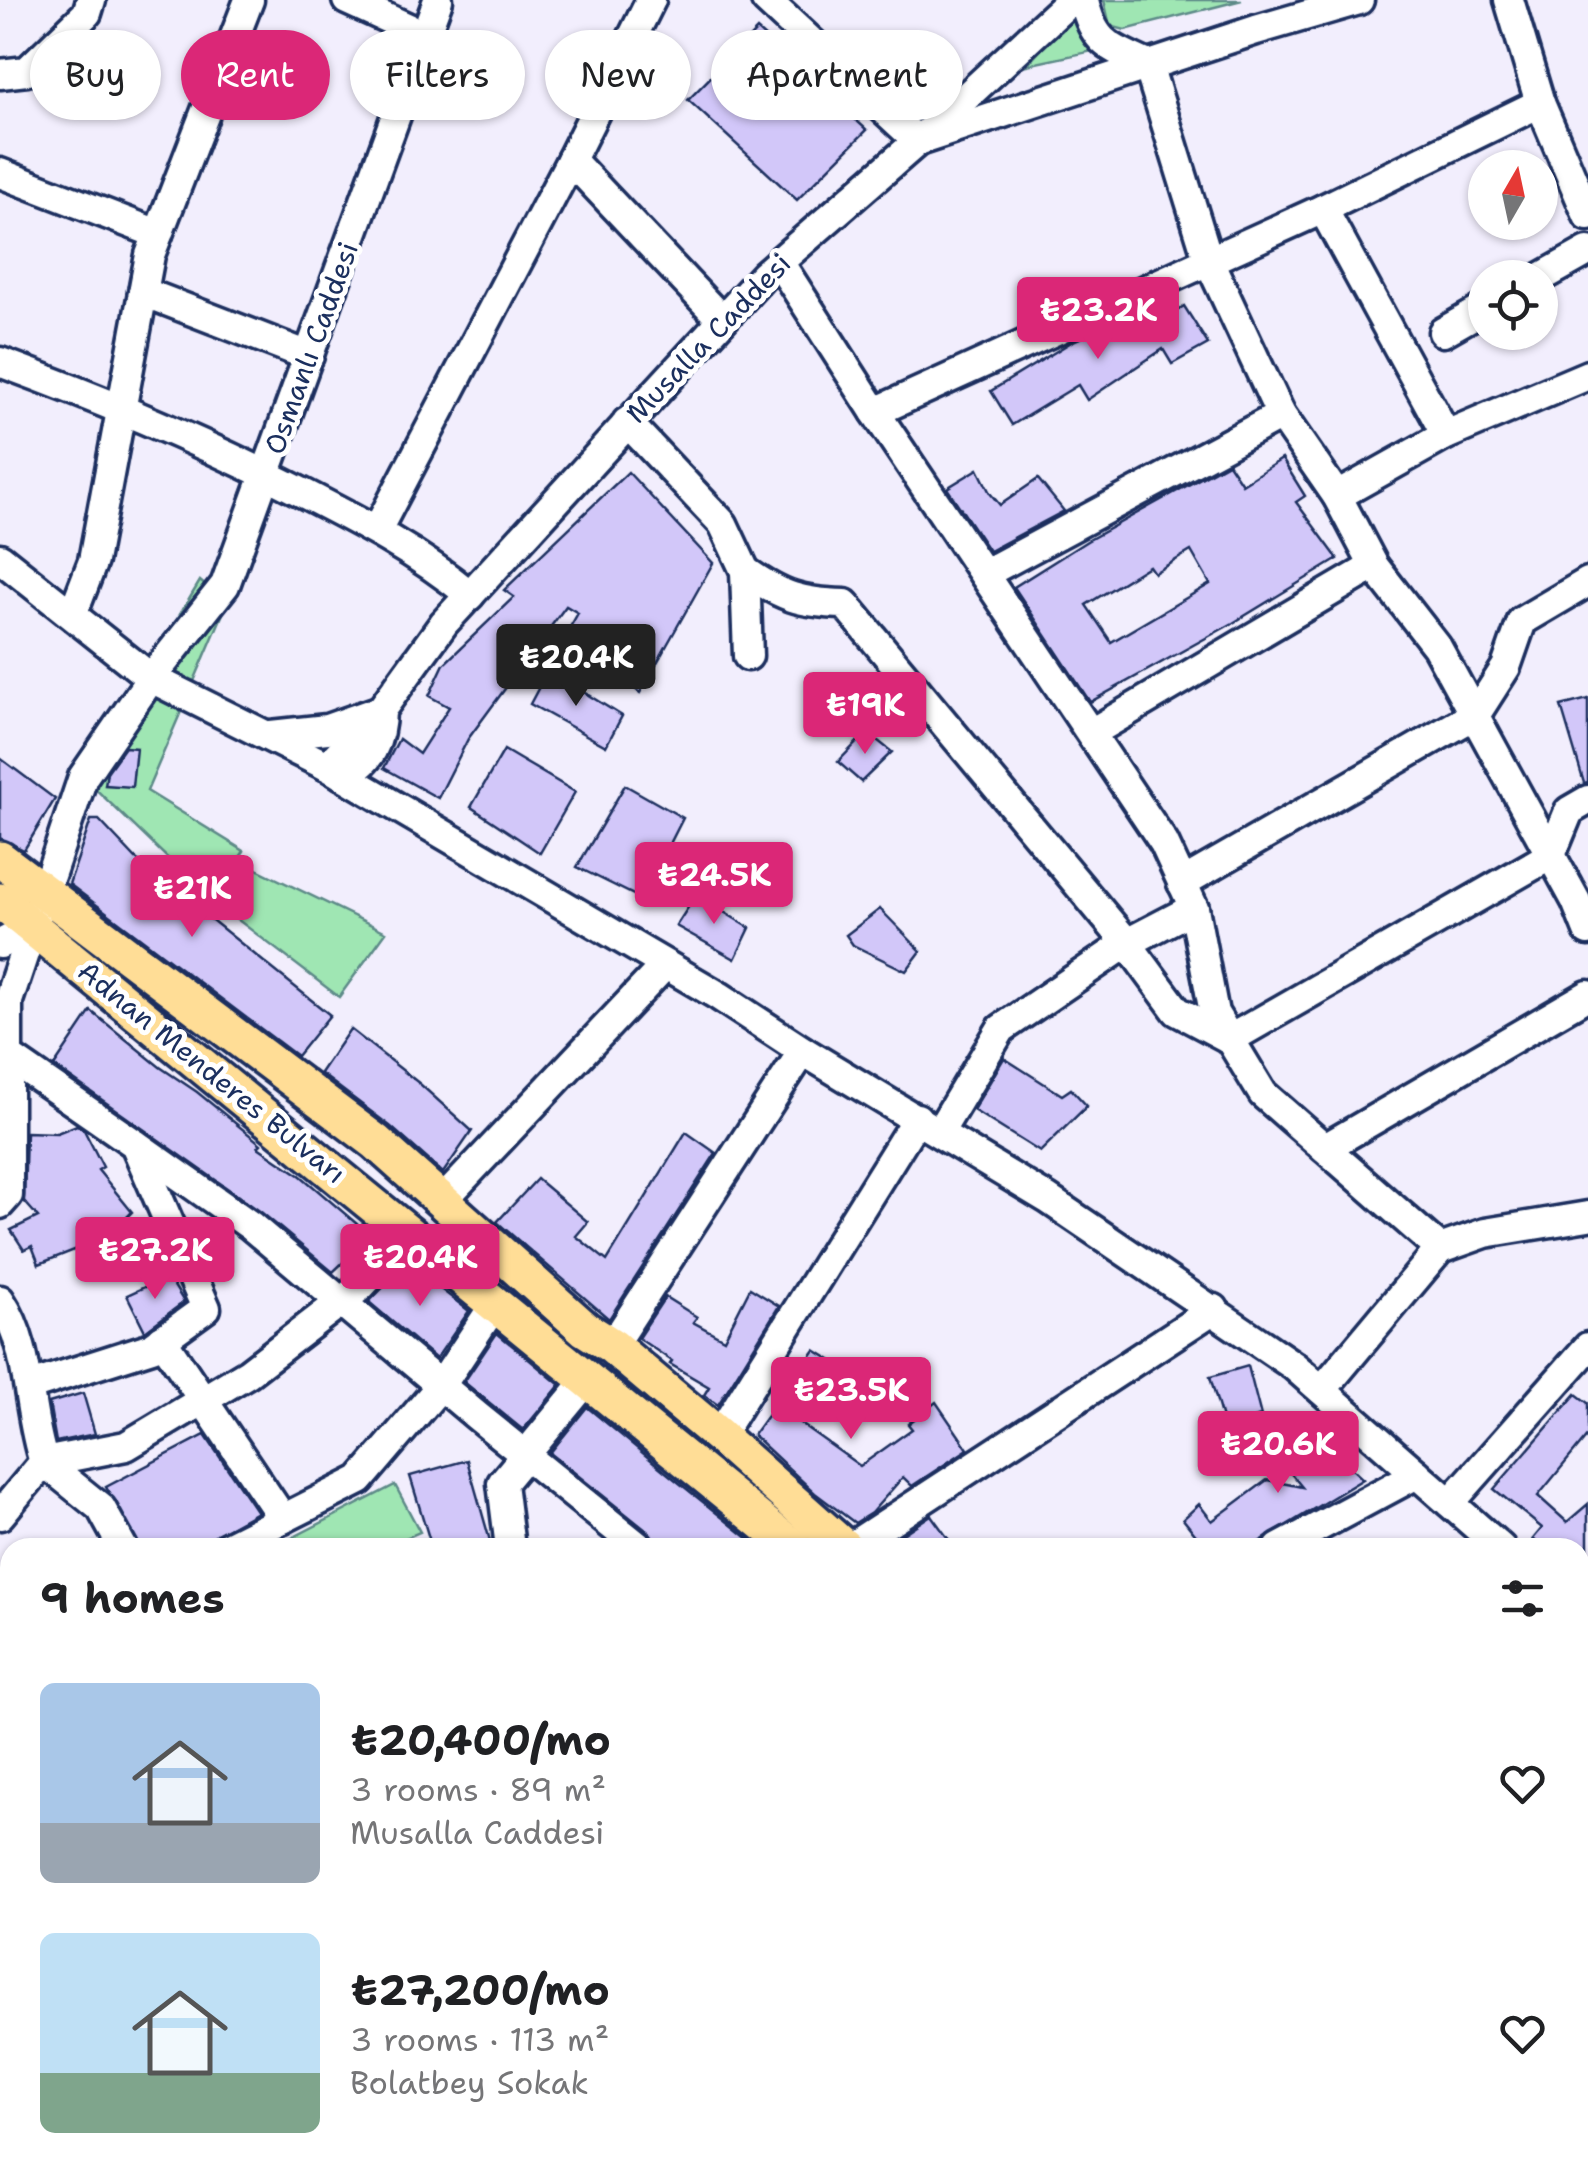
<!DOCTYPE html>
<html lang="en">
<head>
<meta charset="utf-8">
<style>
	:root { --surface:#fff; --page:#f6f6f6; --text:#202124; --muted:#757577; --accent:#db2777 }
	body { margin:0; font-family:"Shantell Sans",sans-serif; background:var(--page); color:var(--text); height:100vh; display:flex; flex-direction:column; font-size:38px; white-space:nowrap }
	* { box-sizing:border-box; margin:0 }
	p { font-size:32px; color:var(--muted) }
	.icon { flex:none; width:55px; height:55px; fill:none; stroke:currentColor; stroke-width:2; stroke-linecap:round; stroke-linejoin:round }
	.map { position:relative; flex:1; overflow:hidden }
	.details { position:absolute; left:0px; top:1538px; width:1590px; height:642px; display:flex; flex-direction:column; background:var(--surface); border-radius:30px 30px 0 0; box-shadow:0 2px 8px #0004 }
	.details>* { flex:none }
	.banner { position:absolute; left:30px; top:30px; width:1000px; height:90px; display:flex; gap:20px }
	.needle { width:65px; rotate:9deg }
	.fabs { position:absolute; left:1468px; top:150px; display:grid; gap:20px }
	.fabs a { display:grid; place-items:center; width:90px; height:90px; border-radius:50%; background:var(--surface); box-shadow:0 2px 8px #0004; font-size:50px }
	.price { position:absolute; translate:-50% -85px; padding:0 22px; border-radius:10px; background:var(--accent); color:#fff; font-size:32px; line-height:65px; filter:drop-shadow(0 2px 5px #0008) }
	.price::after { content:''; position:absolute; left:50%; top:60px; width:30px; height:22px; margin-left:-15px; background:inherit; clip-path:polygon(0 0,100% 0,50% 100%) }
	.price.selected { background:#222; color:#fff }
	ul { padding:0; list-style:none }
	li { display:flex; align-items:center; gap:30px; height:250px; padding:0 40px }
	li span { display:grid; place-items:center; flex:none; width:280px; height:200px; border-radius:15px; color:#555 }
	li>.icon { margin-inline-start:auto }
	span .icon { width:120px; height:120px; fill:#fffc; stroke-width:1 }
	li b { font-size:42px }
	h2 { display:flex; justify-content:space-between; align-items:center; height:120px; padding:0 40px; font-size:42px }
	.chip { padding:0 35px; border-radius:45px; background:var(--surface); box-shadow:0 2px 8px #0004; font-size:35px; line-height:90px }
	.chip.selected { background:var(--accent); color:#fff }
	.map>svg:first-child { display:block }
	.green { fill:#9fe6b3; stroke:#5d8a88; stroke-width:2.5 }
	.building { fill:#d2c7f9; stroke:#1b2f5e; stroke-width:2.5; fill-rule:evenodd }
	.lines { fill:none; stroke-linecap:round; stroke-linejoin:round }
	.minor-casing { stroke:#1b2f5e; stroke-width:35 }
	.major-casing { stroke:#1b2f5e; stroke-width:42 }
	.minor { stroke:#fff; stroke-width:28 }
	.major { stroke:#ffdd96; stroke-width:35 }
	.labels { text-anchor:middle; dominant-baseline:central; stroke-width:10; stroke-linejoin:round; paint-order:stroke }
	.street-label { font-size:28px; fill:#1b2f5e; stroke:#fff }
</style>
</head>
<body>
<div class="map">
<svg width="1588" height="2179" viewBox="0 0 1588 2179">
	<rect width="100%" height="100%" fill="#f2eefd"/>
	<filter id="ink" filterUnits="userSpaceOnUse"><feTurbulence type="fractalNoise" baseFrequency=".01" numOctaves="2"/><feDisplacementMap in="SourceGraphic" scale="20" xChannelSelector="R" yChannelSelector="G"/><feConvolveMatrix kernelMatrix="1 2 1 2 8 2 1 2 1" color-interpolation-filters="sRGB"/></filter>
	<g filter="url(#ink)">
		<g class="green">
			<path d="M1104,0H1242L1125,30L1110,26Z"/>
			<path d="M1073,15L1093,51L1027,65Z"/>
			<path d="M200,581L227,604L147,791L244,851L238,860L386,932L339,997L208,897L83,777Z"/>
			<path d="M395,1485L420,1532L385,1547H294L290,1539Z"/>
			<path d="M1075,2170H1241L1240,2179H1080Z"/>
			<path d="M1266,2170H1493L1503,2179H1268Z"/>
		</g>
		<g class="building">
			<path d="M757,30L867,130L797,200L688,100Z"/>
			<path d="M1184,306L1208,344L1172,364L1163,349L1087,400L1078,385L1012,425L991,391L1073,341L1133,314L1146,331Z"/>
			<path d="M1282,459L1305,496L1296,502L1338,559L1233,623L1090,702L1014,587L1087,541L1228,463L1242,484ZM1191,551L1210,584L1111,642L1086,605L1149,566L1154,573Z"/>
			<path d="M978,469L990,493L1000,505L1038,479L1064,511L989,551L947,488Z"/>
			<path d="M628,472L713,563L640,693L565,636L578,613L566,606L468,739L438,798L384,768L399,739L419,754L449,707L429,696L444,664L514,597L504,590Z"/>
			<path d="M548,670L622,716L606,746L530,704Z"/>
			<path d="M1588,699V782L1584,783L1561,706Z"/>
			<path d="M867,732L892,752L861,782L838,762Z"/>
			<path d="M125,747L136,748L132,787L105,785L107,772Z"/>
			<path d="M504,750L575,792L540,853L471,807Z"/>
			<path d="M0,758L55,799L24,850L0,838Z"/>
			<path d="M625,785L683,818L642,899L577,867Z"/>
			<path d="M91,820H99L136,859L330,1015L297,1056L69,884Z"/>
			<path d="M696,895L750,928L735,959L676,926Z"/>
			<path d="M880,909L921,951L906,971L853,945L846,935Z"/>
			<path d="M91,1011L160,1067L197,1092L261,1144L258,1147L301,1176L371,1236L333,1272L261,1212L54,1066Z"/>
			<path d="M350,1029L420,1084L472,1131L443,1173L390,1126L320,1073Z"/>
			<path d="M1004,1058L1062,1095L1071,1089L1087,1106L1040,1152L973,1110Z"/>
			<path d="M77,1125L84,1130L103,1167L98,1170L132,1212L120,1224L125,1236L102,1251L97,1241L39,1264L32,1246L24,1250L11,1230L38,1217L24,1201L26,1132L57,1133Z"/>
			<path d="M686,1132L716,1153L609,1319L497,1222L537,1179L588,1222L576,1236L607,1261Z"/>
			<path d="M407,1263L469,1311L436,1359L369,1302Z"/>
			<path d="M168,1276L184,1302L145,1331L127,1295Z"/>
			<path d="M750,1288L779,1306L718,1405L704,1395L709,1387L670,1364L672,1361L638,1338L665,1297L697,1317L693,1322L724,1339Z"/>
			<path d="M497,1333L560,1385L523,1430L464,1382Z"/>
			<path d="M815,1350L868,1383L844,1420L783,1411L860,1466L912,1429L908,1424L936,1402L968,1449L912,1486L903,1477L871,1513L855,1523L815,1493L753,1435Z"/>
			<path d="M1248,1366L1261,1416L1224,1426L1210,1377Z"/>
			<path d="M83,1393L95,1434L56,1442L49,1403Z"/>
			<path d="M1576,1394L1588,1403V1435L1538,1496L1567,1522L1588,1504V1548H1544L1533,1539L1542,1528L1494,1489Z"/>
			<path d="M587,1407L667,1473L760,1548H658L651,1534L550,1453Z"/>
			<path d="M1304,1425L1363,1479L1249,1548H1206L1183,1519L1199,1504L1212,1521L1267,1480L1302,1487L1275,1454Z"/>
			<path d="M205,1435L257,1512L193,1548H140L106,1487Z"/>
			<path d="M467,1460L492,1548H432L410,1476Z"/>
			<path d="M931,1515L955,1548H882Z"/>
		</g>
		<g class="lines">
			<g class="minor-casing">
				<g id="minor">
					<path d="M347,0L426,36"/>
					<path d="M766,0L918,141L1256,30L1359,0"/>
					<path d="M1084,0C1094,45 1110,47 1148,65L1208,259L1281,415L1337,496L1374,566L1437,647L1576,901L1588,931"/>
					<path d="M1509,0L1540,103L1588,216"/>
					<path d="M0,74L27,71L87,13L91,0"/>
					<path d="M571,160L722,320"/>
					<path d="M0,173L158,234"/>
					<path d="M1323,209L1446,435"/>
					<path d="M779,262L875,412L1164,843L1194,908L1214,1013L1263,1094L1440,1249"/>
					<path d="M1540,278L1588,251"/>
					<path d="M143,292L309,356"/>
					<path d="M1443,332L1485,308"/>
					<path d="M0,362C103,400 203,442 301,492C360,522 418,552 470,595"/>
					<path d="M875,412L1323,209L1540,103"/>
					<path d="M627,422L723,524L745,571L748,656"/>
					<path d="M1337,496L1446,435L1588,375"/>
					<path d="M377,530L571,160L651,0"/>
					<path d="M0,558L151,678L327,766L719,996L803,1051L1048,1199L1294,1366L1501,1548"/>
					<path d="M745,571C782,597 800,603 845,604L1127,943L1177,1011L1230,1039L1551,855L1569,811L1588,800"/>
					<path d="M984,574L1281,415"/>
					<path d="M73,613L93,561L150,255L249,0"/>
					<path d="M1091,733L1374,566"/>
					<path d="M271,735L327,729L375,712"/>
					<path d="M327,766L381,710L444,623L764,275L918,141L1071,0"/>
					<path d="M342,775C371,765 381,739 381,710"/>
					<path d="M1182,883L1476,714L1506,667L1522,621L1588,582"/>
					<path d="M0,944L35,926"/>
					<path d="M8,1056L135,1144L206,1308L152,1347L30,1386"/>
					<path d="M940,1131L1001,1029L1127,943L1194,908"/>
					<path d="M135,1144L251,1226L477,1416L640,1548"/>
					<path d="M1325,1148L1588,995"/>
					<path d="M442,1201L665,965"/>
					<path d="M0,1204L8,1195V1001L83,777L151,678L225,585L438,0"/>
					<path d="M0,1300C32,1349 26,1409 44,1462L0,1515"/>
					<path d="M162,1339L283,1519"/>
					<path d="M612,1346L803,1051"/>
					<path d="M1322,1390L1440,1249L1485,1233L1588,1216"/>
					<path d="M719,1436L917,1118"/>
					<path d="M44,1462L126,1446L248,1373L360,1287L410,1234"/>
					<path d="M44,1462L101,1508L123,1548"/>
					<path d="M1450,1503L1588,1347"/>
					<path d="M225,1548L360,1480L442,1384L495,1304"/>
					<path d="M510,1548L502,1483L588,1379"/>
					<path d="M849,1548L1214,1309"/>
					<path d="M1279,1548L1417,1474"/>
					<path d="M0,1872L10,1869"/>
					<path d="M1580,1924L1588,1932"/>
					<path d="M0,1973L10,1968"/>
					<path d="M1580,2019L1588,2030"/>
					<path d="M329,2170L330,2179"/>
					<path d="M136,2179L142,2170"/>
					<path d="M633,2179L635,2170"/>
					<path d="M1026,2179L1087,2170"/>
				</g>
			</g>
			<g class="major-casing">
				<g id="major">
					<path d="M0,859L376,1142L585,1329L612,1346L719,1436L845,1548"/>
					<path d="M0,901L794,1548"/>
					<path d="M1580,1619L1588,1611"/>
					<path d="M1580,1713L1588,1704"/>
					<path d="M1225,2170L1226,2179"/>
					<path d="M1502,2170L1512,2179"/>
					<path d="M1538,2170L1548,2179"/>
					<path d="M1572,2170L1581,2179"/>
					<path d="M1116,2179L1117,2170"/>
				</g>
			</g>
			<use href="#minor" class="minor"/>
			<use href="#major" class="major"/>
		</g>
	</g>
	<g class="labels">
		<g class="street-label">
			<text transform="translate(708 338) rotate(-46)">Musalla Caddesi</text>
			<text transform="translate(311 348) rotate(-70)">Osmanlı Caddesi</text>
			<text transform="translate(212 1072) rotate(39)">Adnan Menderes Bulvarı</text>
		</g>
	</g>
</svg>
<div class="fabs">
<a><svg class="needle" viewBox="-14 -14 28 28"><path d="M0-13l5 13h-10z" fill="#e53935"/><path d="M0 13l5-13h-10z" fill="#757577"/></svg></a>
<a><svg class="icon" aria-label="locate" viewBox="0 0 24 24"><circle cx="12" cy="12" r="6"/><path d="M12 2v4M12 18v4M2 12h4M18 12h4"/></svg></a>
</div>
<b class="price" style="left:1098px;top:362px">₺23.2K</b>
<b class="price selected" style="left:576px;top:709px">₺20.4K</b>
<b class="price" style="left:865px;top:757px">₺19K</b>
<b class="price" style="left:714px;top:927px">₺24.5K</b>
<b class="price" style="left:192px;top:940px">₺21K</b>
<b class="price" style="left:155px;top:1302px">₺27.2K</b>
<b class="price" style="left:420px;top:1309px">₺20.4K</b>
<b class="price" style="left:851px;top:1442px">₺23.5K</b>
<b class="price" style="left:1278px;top:1496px">₺20.6K</b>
<div class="banner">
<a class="chip">Buy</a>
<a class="chip selected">Rent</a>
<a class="chip">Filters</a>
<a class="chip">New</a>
<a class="chip">Apartment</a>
</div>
<section class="details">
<h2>9 homes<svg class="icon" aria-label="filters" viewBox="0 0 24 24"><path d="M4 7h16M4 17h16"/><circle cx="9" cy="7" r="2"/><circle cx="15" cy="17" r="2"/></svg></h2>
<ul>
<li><span style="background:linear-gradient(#a9c7e8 70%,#9aa5b1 0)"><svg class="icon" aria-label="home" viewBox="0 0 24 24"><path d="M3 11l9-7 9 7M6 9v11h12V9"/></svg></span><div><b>₺20,400/mo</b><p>3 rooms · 89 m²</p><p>Musalla Caddesi</p></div><svg class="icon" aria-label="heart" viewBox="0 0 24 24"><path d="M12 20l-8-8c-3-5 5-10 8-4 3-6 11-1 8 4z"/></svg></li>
<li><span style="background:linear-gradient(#bfe0f5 70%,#7fa58c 0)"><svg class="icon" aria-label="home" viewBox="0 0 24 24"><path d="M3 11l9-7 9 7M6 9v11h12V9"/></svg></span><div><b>₺27,200/mo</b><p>3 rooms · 113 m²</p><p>Bolatbey Sokak</p></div><svg class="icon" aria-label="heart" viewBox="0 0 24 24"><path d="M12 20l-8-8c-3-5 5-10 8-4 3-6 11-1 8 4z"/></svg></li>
</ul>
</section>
</div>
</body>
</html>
